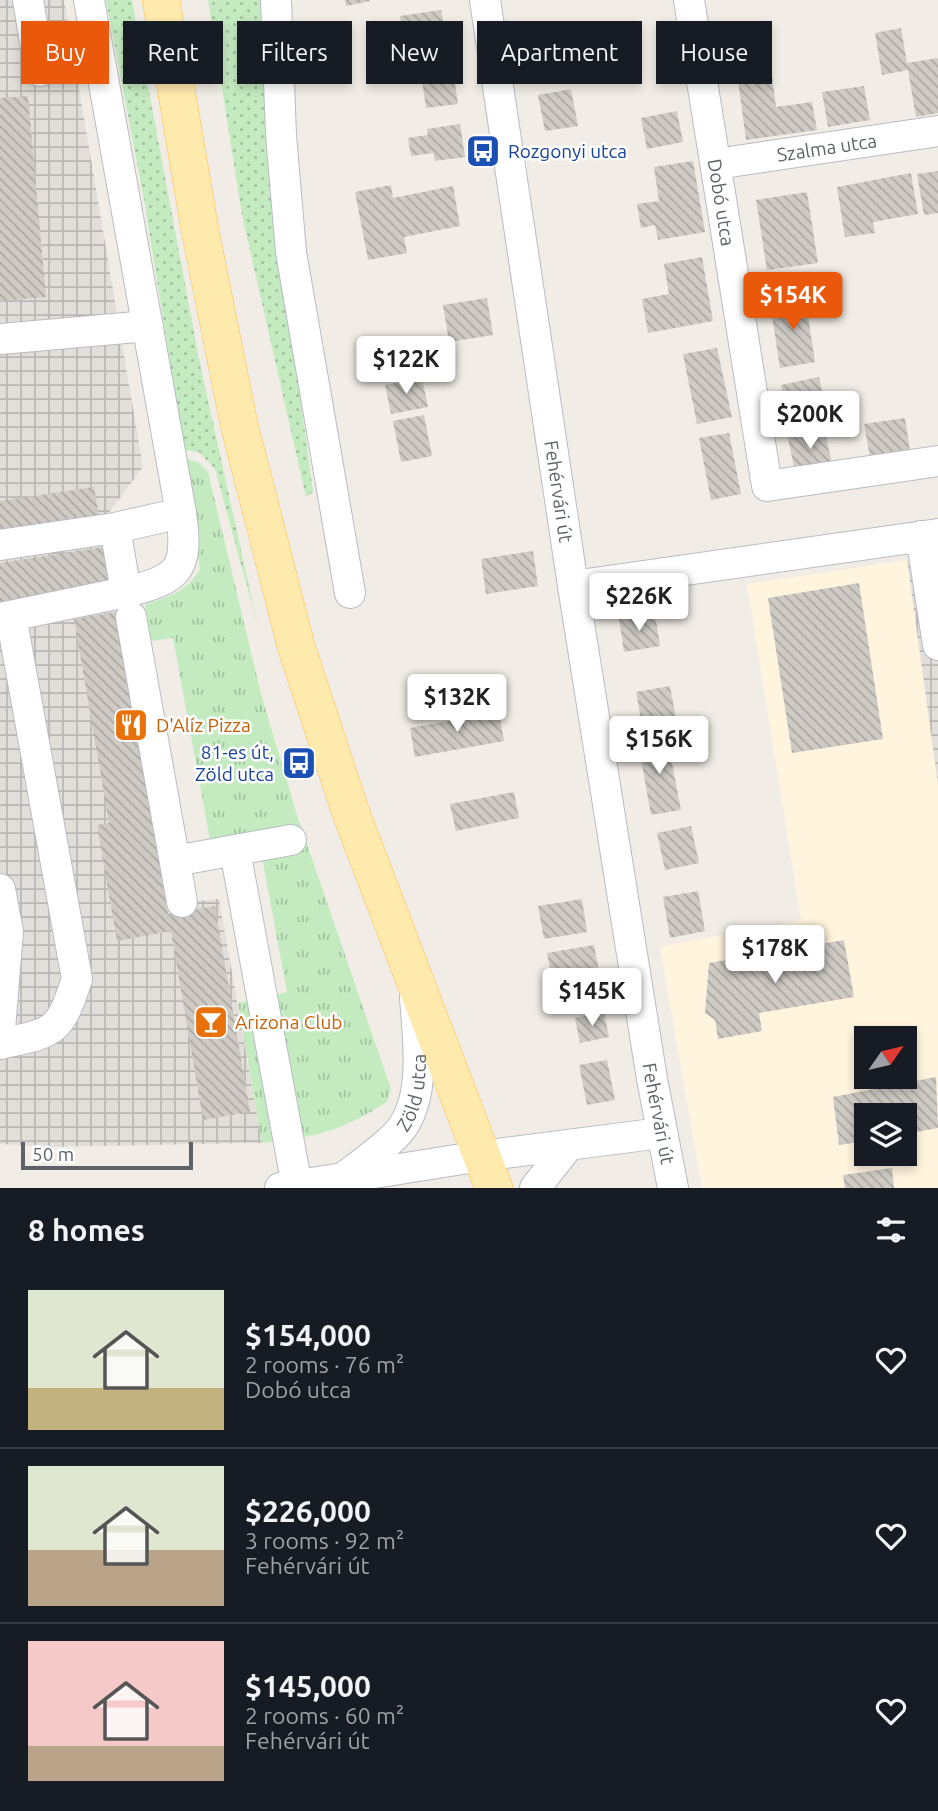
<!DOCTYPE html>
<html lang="en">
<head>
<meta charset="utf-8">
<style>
	:root { --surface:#171b24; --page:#20242c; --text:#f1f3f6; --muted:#9ea1a6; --line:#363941; --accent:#ea580c }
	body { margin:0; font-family:Ubuntu,sans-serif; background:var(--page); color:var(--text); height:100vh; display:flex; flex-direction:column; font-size:26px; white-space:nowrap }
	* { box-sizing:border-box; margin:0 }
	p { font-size:23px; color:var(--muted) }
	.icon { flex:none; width:38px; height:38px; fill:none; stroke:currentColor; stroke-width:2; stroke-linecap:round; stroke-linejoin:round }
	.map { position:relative; height:1188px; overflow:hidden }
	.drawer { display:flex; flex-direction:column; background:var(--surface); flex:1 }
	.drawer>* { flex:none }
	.banner { position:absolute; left:21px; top:21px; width:896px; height:63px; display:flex; gap:14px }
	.needle { width:46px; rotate:56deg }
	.fabs { position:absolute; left:854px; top:1026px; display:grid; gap:14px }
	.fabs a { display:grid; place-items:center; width:63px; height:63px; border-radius:0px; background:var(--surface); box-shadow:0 4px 10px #0003; font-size:35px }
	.scale { position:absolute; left:21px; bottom:18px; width:172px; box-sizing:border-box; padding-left:7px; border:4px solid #5d6368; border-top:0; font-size:19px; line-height:24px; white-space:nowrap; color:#5d6368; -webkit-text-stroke:5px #fff; paint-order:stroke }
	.price { position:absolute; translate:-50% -60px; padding:0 16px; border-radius:7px; background:#fff; color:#222; font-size:23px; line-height:46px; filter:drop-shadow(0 2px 4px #0008) }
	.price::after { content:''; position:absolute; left:50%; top:42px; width:21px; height:16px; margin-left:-10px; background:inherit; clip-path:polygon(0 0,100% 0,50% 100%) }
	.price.active { background:var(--accent); color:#fff }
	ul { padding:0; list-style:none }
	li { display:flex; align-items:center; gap:21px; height:175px; padding:0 28px }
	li+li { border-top:2px solid var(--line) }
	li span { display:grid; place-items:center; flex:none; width:196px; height:140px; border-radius:0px; color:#555 }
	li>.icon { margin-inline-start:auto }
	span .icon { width:84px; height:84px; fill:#fffc; stroke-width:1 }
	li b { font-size:30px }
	h2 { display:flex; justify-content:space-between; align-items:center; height:84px; padding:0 28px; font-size:30px }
	.pill { padding:0 24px; border-radius:0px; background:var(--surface); box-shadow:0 4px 10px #0003; font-size:24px; line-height:63px }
	.pill.active { background:var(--accent); color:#fff }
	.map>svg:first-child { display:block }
	.commercial { fill:#fff4dd; fill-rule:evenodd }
	.industrial { fill:url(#industrial-grid) }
	.grass { fill:url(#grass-dots) }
	.park { fill:url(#park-tufts) }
	.building { fill:url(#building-back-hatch) }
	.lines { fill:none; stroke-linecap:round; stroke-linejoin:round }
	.minor-casing { stroke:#b8bcc1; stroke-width:32 }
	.major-casing { stroke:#ffbd51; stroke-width:38 }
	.minor { stroke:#fff; stroke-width:30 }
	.major { stroke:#ffeaad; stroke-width:37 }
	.labels { text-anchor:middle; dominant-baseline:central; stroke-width:5; stroke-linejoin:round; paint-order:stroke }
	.street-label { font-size:19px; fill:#5d6368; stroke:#fff }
	.transit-label { font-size:19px; fill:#164399; stroke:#fff; text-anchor:start }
	.food-label { font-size:19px; fill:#c56008; stroke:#fff; text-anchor:start }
</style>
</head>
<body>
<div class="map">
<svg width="938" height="1188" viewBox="0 0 938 1188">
	<defs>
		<pattern id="industrial-grid" width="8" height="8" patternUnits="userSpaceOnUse" patternTransform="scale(1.75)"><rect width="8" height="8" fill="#e2dfda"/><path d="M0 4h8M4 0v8" fill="none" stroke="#bab8b5"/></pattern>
		<pattern id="grass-dots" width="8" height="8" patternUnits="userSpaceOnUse" patternTransform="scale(1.75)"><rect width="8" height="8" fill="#c4ebc0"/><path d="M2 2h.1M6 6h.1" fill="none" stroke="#a2c2a0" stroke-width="1.8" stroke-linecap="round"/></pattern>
		<pattern id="park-tufts" width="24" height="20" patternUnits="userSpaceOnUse" patternTransform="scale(1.75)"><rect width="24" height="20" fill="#c4ebc0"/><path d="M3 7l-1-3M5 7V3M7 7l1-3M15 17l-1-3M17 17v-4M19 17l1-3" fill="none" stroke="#a2c2a0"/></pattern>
		<pattern id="building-back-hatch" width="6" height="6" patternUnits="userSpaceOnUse" patternTransform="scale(1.75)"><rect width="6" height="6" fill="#cfcac4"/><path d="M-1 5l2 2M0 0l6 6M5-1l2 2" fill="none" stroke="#aba8a3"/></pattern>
	</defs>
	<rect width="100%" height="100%" fill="#f1ede6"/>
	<path class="commercial" d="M907,560L938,784V1188H702L660,947L801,920L747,584ZM866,1038H905V1076H866ZM866,1115H905V1153H866Z"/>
	<g class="industrial">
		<path d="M0,0H64L143,467L107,515L173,903L219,899L262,1143L48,1147L0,1144Z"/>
		<path d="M938,555V784L907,560Z"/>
	</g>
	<g class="grass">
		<path d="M106,0H132L199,359L257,623L215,469L199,452L184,450L145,205Z"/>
		<path d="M208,0H262L284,276L313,492L306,497L242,215Z"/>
	</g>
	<path class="park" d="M184,459L198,462L208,472L261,694L297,815L391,1089L387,1102C339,1132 317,1137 262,1143L238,1003L287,992L263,863L244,836L210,840L173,638L150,641L145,604C170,597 186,592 200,569Z"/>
	<g class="building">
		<path d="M345,0H370V1L346,6Z"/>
		<path d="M441,10L448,48L406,55L400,16Z"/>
		<path d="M901,28L907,63L938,58V113L916,117L908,70L882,75L875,33Z"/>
		<path d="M453,70L458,104L426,108L421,74Z"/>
		<path d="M772,75L776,107L812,102L817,130L746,140L738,80Z"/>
		<path d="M864,86L870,120L828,127L822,92Z"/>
		<path d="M571,89L578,126L545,131L538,95Z"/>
		<path d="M28,96L46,297L0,301V98Z"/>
		<path d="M677,111L683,142L647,149L641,118Z"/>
		<path d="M460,124L465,157L435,161L433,153L411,156L408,138L428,135L427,129Z"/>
		<path d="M693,161L705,232L658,240L655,225L641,228L637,204L659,201L654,167Z"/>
		<path d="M938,171V213L924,215L917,174Z"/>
		<path d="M911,173L918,214L873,222L875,233L845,237L837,187Z"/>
		<path d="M391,185L393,198L453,186L460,226L404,237L407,253L368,260L355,192Z"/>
		<path d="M807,192L818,263L767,270L756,200Z"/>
		<path d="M702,257L713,321L648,333L642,299L669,294L664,264Z"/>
		<path d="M805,296L815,362L780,368L770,302Z"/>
		<path d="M487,298L493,335L449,342L443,305Z"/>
		<path d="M717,348L732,417L697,424L683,354Z"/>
		<path d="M819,377L826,411L787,418L781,385Z"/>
		<path d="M422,378L428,407L391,414L385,385Z"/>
		<path d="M424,415L432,456L401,462L393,421Z"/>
		<path d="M905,418L911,457L871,463L864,424Z"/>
		<path d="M824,427L833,468L796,476L787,434Z"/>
		<path d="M729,433L741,494L711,500L699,438Z"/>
		<path d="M94,487L99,517L0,532V501Z"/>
		<path d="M104,547L110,588L0,604V563Z"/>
		<path d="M533,551L538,586L486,594L481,559Z"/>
		<path d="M859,583L883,739L792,753L768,598Z"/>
		<path d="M116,612L168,914L215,906L250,1112L203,1120L171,931L117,941L97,825L109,823L74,619Z"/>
		<path d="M655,614L660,646L624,652L619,619Z"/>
		<path d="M670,686L676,719L642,725L636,692Z"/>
		<path d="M499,712L504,741L415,757L410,728Z"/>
		<path d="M667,737L681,810L651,815L638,742Z"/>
		<path d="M514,792L519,818L456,831L450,804Z"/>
		<path d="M691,826L699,863L665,870L657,833Z"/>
		<path d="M698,891L705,931L670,938L663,897Z"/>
		<path d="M582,899L587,932L544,939L538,906Z"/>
		<path d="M844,940L854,997L759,1013L762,1031L718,1039L715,1020L705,1013L709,963Z"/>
		<path d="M594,945L600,976L553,984L547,953Z"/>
		<path d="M604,1012L609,1037L580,1043L575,1018Z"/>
		<path d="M607,1060L615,1100L587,1105L579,1065Z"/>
		<path d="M936,1077L938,1128L905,1134V1115H866V1141L839,1145L833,1097Z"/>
		<path d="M892,1168L894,1188H845L843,1175Z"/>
	</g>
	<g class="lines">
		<g class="minor-casing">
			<g id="minor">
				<path d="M28,0L40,71"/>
				<path d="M89,0L181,513C189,569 180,579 126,592L115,528"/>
				<path d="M276,0L281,135L291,252L350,593"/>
				<path id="s1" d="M485,0L573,586L652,1079L673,1188"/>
				<path id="s2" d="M689,0L767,486L938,461"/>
				<path id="s3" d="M716,164L938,131"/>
				<path d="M0,339L148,326"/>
				<path d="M921,536L938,645"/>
				<path d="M0,545L115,528L181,513"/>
				<path d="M573,586L938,534"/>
				<path d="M131,617L182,902"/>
				<path d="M0,618L126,592"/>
				<path d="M235,851L297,1186"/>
				<path d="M175,861L291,840"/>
				<path d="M0,889L8,932L0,1029"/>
				<path d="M0,1044C55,1032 59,1034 77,979L11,616"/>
				<path id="s4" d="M344,1177C361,1164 380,1151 395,1136C428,1103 418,1040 415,998"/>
				<path d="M280,1188L481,1156L661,1133"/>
				<path d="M535,1188L569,1145"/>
			</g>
		</g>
		<g class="major-casing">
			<path id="major" d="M161,0L200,230L239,424L296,646L351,813L494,1188"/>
		</g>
		<use href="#minor" class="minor"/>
		<use href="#major" class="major"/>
	</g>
	<defs>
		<g id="bus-square" transform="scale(1.75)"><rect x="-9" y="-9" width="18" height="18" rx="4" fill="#1a4fb4" stroke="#fff"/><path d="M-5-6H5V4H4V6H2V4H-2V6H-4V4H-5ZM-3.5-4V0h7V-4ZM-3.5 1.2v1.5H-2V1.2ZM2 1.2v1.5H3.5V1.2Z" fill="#fff"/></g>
		<g id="restaurant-square" transform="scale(1.75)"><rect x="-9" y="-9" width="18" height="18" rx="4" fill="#e8710a" stroke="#fff"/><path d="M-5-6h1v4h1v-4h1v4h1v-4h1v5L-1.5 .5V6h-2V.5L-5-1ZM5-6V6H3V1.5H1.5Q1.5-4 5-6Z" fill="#fff"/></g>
		<g id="bar-square" transform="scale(1.75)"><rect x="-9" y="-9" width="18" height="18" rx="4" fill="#e8710a" stroke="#fff"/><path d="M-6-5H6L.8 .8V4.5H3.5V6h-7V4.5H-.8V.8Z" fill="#fff"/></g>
	</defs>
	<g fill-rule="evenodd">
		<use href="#bus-square" x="483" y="151"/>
		<use href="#restaurant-square" x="131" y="725"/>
		<use href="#bus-square" x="299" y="763"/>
		<use href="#bar-square" x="211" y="1022"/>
	</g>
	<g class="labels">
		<g class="street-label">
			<text stroke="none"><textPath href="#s3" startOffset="112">Szalma utca</textPath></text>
			<text stroke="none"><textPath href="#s2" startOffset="205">Dobó utca</textPath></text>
			<text stroke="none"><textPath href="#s1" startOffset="497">Fehérvári út</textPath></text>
			<text stroke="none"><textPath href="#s4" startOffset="114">Zöld utca</textPath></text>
			<text stroke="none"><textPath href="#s1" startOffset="1127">Fehérvári út</textPath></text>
		</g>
		<g class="transit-label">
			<text x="508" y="151">Rozgonyi utca</text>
			<text x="274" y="752" text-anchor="end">81-es út,<tspan x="274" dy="22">Zöld utca</tspan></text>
		</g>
		<g class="food-label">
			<text x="156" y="725">D'Alíz Pizza</text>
			<text x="235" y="1022">Arizona Club</text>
		</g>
	</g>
</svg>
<div class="fabs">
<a><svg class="needle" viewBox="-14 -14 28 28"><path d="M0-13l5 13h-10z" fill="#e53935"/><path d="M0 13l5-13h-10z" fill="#9ea1a6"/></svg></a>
<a><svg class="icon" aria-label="layers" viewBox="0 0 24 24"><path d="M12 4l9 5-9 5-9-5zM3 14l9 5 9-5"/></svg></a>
</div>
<div class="scale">50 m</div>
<b class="price active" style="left:793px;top:332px">$154K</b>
<b class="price" style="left:406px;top:396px">$122K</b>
<b class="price" style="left:810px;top:451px">$200K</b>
<b class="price" style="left:639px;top:633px">$226K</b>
<b class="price" style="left:457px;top:734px">$132K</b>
<b class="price" style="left:659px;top:776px">$156K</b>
<b class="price" style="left:775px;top:985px">$178K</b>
<b class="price" style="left:592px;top:1028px">$145K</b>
<div class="banner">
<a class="pill active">Buy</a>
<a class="pill">Rent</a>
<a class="pill">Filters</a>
<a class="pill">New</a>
<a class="pill">Apartment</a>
<a class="pill">House</a>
</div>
</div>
<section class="drawer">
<h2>8 homes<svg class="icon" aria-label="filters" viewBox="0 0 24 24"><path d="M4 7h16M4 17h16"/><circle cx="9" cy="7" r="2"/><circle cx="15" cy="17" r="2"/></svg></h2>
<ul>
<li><span style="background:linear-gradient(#dfe7d0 70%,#c2b280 0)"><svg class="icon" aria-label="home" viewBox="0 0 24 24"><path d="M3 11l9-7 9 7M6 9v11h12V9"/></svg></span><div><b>$154,000</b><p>2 rooms · 76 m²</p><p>Dobó utca</p></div><svg class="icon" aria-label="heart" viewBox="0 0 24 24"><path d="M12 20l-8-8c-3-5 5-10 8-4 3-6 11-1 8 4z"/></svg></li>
<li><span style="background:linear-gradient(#dfe7d0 60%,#b9a48a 0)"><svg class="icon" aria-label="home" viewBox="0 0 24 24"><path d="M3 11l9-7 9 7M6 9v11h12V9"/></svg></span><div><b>$226,000</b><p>3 rooms · 92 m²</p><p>Fehérvári út</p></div><svg class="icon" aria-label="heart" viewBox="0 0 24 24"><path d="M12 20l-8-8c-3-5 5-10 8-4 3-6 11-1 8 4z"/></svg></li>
<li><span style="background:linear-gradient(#f6c9c9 75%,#b9a48a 0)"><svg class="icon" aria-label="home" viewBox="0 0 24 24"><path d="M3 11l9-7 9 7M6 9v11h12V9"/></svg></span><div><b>$145,000</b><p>2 rooms · 60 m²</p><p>Fehérvári út</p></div><svg class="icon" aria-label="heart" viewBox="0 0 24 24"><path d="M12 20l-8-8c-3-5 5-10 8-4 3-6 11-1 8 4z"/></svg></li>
</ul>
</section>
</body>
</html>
